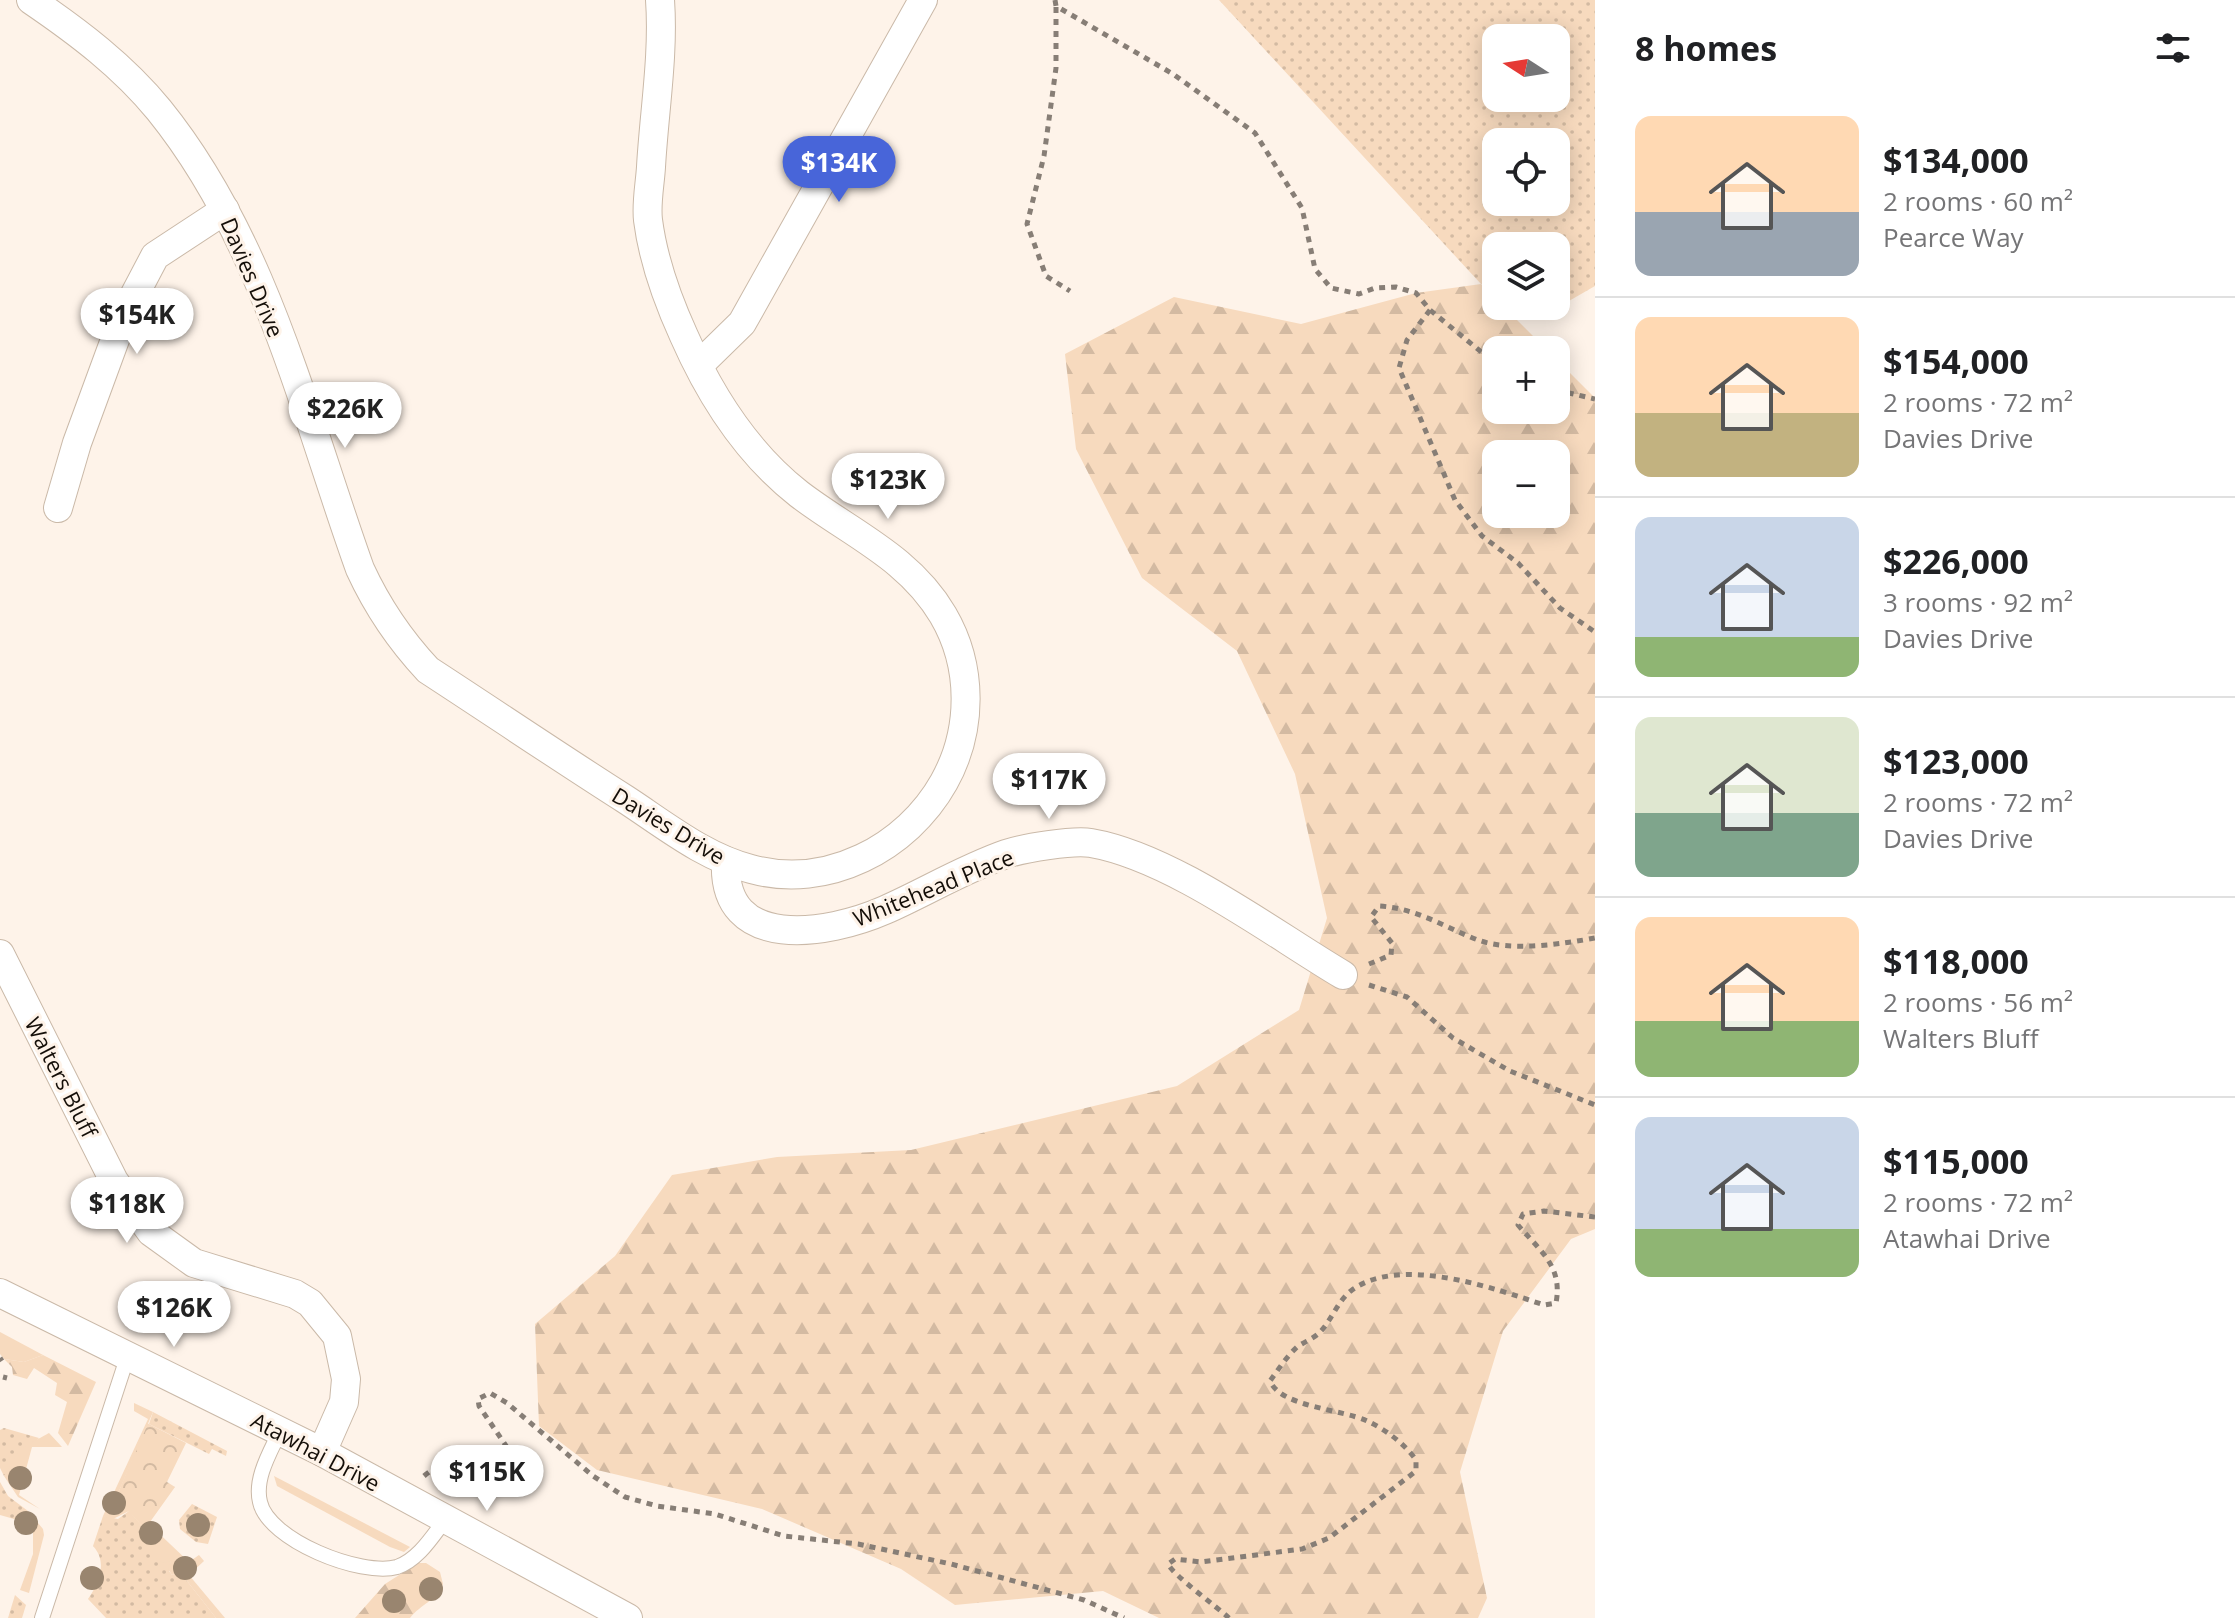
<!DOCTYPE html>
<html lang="en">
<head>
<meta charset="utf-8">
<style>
	:root { --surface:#fff; --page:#f6f6f6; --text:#202124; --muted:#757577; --line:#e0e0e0; --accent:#4865d9 }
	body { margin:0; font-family:"Open Sans",sans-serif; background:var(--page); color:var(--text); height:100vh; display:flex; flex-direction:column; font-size:30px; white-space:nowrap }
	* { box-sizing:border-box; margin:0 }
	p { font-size:26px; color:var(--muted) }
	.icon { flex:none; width:44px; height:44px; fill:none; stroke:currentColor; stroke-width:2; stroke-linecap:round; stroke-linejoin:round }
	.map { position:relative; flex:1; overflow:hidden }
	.side { display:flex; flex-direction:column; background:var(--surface); width:640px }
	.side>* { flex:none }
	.needle { width:52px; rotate:282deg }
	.buttons { position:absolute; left:1482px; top:24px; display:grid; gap:16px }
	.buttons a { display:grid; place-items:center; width:88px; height:88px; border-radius:16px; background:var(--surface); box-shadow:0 4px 20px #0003; font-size:40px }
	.price { position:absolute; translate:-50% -68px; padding:0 18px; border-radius:28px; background:#fff; color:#222; font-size:26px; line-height:52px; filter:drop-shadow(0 2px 4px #0008) }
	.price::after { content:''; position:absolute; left:50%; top:48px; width:24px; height:18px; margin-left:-12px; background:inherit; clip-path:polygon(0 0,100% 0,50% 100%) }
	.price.active { background:var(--accent); color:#fff }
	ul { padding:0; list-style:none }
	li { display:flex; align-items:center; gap:24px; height:200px; padding:0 40px }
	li+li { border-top:2px solid var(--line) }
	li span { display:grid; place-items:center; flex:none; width:224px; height:160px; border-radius:16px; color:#555 }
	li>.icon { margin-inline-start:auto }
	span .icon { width:96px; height:96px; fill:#fffc; stroke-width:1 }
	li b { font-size:34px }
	h2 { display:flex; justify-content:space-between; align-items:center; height:96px; padding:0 40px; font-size:34px }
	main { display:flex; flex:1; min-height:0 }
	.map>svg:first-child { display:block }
	.grass { fill:url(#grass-dots); fill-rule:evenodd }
	.forest { fill:url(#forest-firs); fill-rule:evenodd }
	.park { fill:url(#park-crowns) }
	.garden { fill:#f7dabe }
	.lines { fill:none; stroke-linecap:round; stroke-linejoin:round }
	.lane-casing { stroke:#cab9a8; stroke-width:16 }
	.street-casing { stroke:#cab9a8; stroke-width:30 }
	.path { stroke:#877e76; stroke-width:5; stroke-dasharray:6 6; stroke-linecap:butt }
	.lane { stroke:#fff; stroke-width:14 }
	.street { stroke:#fff; stroke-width:28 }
	.tree { fill:#99856f }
	.labels { text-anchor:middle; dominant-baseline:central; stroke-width:6; stroke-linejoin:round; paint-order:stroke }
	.street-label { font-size:22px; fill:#140e08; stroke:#fef3e9 }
</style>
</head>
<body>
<main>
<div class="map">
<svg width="1595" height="1618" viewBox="0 0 1595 1618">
	<defs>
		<pattern id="grass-dots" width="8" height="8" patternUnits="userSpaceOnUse" patternTransform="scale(2)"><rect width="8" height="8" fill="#f7dabe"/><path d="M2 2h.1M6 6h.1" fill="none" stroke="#d3baa2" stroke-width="1.8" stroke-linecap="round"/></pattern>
		<pattern id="forest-firs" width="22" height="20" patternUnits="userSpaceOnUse" patternTransform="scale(2)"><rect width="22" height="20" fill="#f7dabe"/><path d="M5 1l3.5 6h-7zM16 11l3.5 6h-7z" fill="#d3baa2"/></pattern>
		<pattern id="park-crowns" width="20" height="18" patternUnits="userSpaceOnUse" patternTransform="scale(2)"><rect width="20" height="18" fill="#f7dabe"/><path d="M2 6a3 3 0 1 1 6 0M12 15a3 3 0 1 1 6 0" fill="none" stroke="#d3baa2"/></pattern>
	</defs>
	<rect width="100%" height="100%" fill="#fef3e9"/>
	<g class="grass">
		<path d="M1219,0H1595V286L1562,305L1556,304V246H1496V288L1481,284ZM1556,38V98H1496V38ZM1556,142V202H1496V142Z"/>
		<path d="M153,1412L227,1451L226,1456L212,1449L209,1454L149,1424Z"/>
		<path d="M4,1428L39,1438L4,1476L0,1468V1430Z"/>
		<path d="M0,1482L8,1496L28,1511L21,1521L0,1515Z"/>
		<path d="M192,1504L217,1517L208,1544L196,1542L180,1529L179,1520Z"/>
		<path d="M129,1511L145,1529L143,1534L149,1544L171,1561L169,1571L172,1575L180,1572L216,1618H106L88,1599C99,1583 108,1562 93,1546L103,1516L118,1519Z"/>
		<path d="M15,1595L26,1605L22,1618H8Z"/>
	</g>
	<g class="forest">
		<path d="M1481,284L1496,299V306H1503L1547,350H1496V410H1556V359L1595,398V1229L1571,1239L1503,1331L1460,1472L1487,1598L1478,1618H1159L1103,1591L955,1605L901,1569L762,1509L597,1470L539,1426L535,1324L615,1256L672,1175L777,1157L911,1150L1177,1086L1299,1010L1327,918L1295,774L1237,651L1142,578L1076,449L1065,354L1174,297L1301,324L1416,293ZM1496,454H1556V514H1496Z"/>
		<path d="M43,1355L96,1382L68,1446L58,1433L67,1402L55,1395L57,1383L34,1368L27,1379L13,1375L12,1367L4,1359L24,1362Z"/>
		<path d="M418,1563H426L440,1572L443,1584C436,1601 421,1604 410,1618H355L385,1584Z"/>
	</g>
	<path class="park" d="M147,1423L186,1443L167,1482L175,1487L145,1529L116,1498Z"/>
	<g class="garden">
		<path d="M0,1332L43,1355L24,1362L4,1359L0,1354Z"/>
		<path d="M134,1403L153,1412L116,1498L129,1511L111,1520L103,1516L148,1419L134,1411Z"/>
		<path d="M49,1433L62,1447H32L19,1495L40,1509L18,1497L4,1476L20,1449Z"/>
		<path d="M274,1476L410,1547L404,1552L390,1547L277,1486Z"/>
		<path d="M28,1511L43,1529L44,1535L29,1593L20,1590L33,1554V1528L21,1521Z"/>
		<path d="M150,1525L189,1562L199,1555L204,1561L189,1575L225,1618H216L180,1572L172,1575L168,1569L171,1561L162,1563L152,1556L143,1534Z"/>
	</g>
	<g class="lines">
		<g class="lane-casing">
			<g id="lane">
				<path d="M280,1431C271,1451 254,1478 260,1502C268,1540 361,1577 397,1567C418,1560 432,1537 445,1520"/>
				<path d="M42,1618L128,1355"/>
			</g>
		</g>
		<g class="street-casing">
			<g id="street">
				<path d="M31,0C78,32 123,66 159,110C265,241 304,413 360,569C378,608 399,639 428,670C494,713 559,757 625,799C665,825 704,857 751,869C827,890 907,848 944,782C973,730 973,666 943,615C909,557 850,533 799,494C748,454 710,395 684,336C668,301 653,259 648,220C646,203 650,184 651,167C654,113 664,54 660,0"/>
				<path d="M699,365L742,323L923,0"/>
				<path d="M58,508L77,443L124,315L155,256L225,210"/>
				<path d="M726,861C721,953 828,935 885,910C926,892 963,869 1006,854C1024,848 1073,840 1091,843C1172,857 1272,933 1343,975"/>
				<path d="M0,954L114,1181L151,1232L194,1263L295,1294L310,1303L337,1336L346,1379L344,1402L322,1452"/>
				<path d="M0,1293L322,1452L628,1618"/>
			</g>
		</g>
		<g class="path">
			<path d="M1055,0L1056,6L1173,74L1255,133L1302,208L1315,269L1331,288L1359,294L1375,288L1396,287L1416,293L1430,310L1496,364"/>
			<path d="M1056,7V68L1044,156L1027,224L1046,276L1070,291"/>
			<path d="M1430,310L1407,340L1399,368L1455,500L1482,536L1518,563L1560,608L1595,632"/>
			<path d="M1556,390L1595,399"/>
			<path d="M1369,964L1391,955L1392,943L1371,917L1379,906C1416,908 1444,927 1478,940C1510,952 1562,944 1595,938"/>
			<path d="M1369,985L1407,997L1453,1038L1510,1071L1595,1105"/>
			<path d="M0,1358L2,1361"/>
			<path d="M3,1377L7,1378"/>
			<path d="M424,1476C454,1450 479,1473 511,1482L517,1474L515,1459L479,1406L478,1399L490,1393L507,1403L593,1476L625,1497L657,1506L715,1514L784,1536L858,1544L951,1564L1084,1600L1124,1618"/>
			<path d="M1229,1618C1216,1606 1173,1575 1168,1564L1175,1559L1201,1562L1302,1549L1329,1538L1416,1471V1460C1405,1444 1385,1429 1367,1421C1341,1409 1281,1407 1270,1381C1278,1370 1287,1356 1297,1347C1304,1342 1312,1339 1318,1334C1332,1321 1337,1301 1352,1290C1400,1255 1494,1288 1544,1305L1556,1303C1563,1266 1540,1251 1518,1225L1523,1214L1544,1211L1595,1217"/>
		</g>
		<use href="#lane" class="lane"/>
		<use href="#street" class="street"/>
	</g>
	<g class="tree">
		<circle cx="20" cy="1478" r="12"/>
		<circle cx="114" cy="1503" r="12"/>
		<circle cx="26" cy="1523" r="12"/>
		<circle cx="198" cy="1525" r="12"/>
		<circle cx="151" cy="1533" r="12"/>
		<circle cx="185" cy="1568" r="12"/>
		<circle cx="92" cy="1578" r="12"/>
		<circle cx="431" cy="1589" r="12"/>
		<circle cx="394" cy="1601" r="12"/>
	</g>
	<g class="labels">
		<g class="street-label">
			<text transform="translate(253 277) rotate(67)">Davies Drive</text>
			<text transform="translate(669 825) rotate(31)">Davies Drive</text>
			<text transform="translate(933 887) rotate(-22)">Whitehead Place</text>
			<text transform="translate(62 1077) rotate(63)">Walters Bluff</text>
			<text transform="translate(316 1451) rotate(28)">Atawhai Drive</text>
		</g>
	</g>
</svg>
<div class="buttons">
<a><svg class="needle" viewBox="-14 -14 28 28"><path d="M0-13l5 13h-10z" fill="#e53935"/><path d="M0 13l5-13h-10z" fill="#757577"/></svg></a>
<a><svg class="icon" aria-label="locate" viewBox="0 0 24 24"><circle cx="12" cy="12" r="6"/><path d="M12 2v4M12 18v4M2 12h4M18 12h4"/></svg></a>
<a><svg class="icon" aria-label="layers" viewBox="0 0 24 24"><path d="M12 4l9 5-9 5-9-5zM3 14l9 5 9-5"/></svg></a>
<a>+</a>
<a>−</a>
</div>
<b class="price active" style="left:839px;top:204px">$134K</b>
<b class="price" style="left:137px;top:356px">$154K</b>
<b class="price" style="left:345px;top:450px">$226K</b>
<b class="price" style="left:888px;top:521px">$123K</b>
<b class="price" style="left:1049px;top:821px">$117K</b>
<b class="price" style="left:127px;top:1245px">$118K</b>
<b class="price" style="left:174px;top:1349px">$126K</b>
<b class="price" style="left:487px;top:1513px">$115K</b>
</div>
<section class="side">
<h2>8 homes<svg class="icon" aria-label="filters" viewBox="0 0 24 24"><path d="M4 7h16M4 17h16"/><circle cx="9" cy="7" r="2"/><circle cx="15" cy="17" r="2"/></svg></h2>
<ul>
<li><span style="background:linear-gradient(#ffd9b3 60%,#9aa5b1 0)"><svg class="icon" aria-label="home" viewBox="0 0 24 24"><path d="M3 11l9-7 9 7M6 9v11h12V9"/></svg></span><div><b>$134,000</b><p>2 rooms · 60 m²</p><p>Pearce Way</p></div></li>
<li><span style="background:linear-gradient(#ffd9b3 60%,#c2b280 0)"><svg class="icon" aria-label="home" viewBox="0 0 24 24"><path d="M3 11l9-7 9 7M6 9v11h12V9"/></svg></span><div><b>$154,000</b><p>2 rooms · 72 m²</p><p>Davies Drive</p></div></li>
<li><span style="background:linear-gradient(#c9d6e8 75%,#8fb573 0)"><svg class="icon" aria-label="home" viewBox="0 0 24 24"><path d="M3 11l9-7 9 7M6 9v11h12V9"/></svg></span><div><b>$226,000</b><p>3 rooms · 92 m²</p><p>Davies Drive</p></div></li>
<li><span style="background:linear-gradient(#dfe7d0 60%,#7fa58c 0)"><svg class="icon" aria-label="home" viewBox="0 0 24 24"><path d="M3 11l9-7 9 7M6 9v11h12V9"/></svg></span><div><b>$123,000</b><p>2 rooms · 72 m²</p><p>Davies Drive</p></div></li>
<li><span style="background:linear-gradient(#ffd9b3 65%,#8fb573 0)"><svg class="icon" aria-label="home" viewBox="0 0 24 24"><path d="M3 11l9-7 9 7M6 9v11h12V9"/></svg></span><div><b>$118,000</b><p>2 rooms · 56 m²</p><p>Walters Bluff</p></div></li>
<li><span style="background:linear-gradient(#c9d6e8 70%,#8fb573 0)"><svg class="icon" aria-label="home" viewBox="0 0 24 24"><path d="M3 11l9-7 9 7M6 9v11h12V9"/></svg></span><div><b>$115,000</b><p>2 rooms · 72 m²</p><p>Atawhai Drive</p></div></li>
</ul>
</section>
</main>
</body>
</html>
